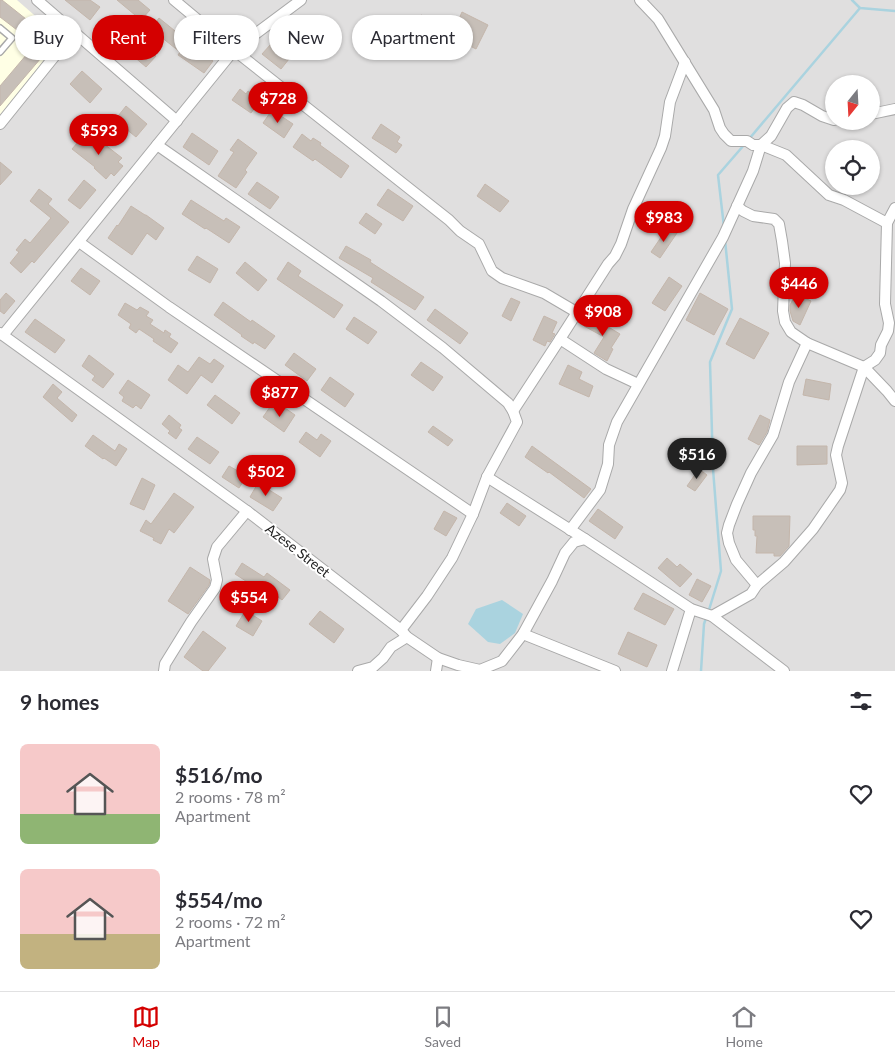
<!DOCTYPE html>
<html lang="en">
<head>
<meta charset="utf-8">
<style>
	:root { --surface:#fff; --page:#f7f7f7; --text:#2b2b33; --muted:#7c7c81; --line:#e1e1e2; --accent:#d40000 }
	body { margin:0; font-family:Lato,sans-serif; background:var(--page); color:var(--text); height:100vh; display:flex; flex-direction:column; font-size:19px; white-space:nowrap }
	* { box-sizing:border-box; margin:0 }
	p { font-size:16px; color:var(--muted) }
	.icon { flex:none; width:28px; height:28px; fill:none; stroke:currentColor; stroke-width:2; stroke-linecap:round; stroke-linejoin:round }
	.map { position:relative; height:671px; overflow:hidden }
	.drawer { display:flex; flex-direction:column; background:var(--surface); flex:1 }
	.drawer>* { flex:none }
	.guide { position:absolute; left:15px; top:15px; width:500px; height:45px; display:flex; gap:10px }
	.needle { width:32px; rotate:198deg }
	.fabs { position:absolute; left:825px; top:75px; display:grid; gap:10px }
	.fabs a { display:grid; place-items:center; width:55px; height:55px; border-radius:50%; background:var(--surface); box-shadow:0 1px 4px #0004; font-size:25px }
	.price { position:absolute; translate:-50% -42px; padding:0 11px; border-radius:18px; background:var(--accent); color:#fff; font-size:16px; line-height:32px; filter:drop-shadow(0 1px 2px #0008) }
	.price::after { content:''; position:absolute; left:50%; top:30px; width:15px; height:11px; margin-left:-8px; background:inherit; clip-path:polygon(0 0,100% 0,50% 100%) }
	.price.selected { background:#222; color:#fff }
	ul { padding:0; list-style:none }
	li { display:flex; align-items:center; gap:15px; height:125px; padding:0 20px }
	li span { display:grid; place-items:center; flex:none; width:140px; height:100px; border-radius:8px; color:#555 }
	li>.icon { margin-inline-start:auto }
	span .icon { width:60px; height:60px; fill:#fffc; stroke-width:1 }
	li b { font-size:21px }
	h2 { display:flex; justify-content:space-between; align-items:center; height:60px; padding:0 20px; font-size:21px }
	.chip { padding:0 18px; border-radius:22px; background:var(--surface); box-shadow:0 1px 4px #0004; font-size:18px; line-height:45px }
	.chip.selected { background:var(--accent); color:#fff }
	.tabs { display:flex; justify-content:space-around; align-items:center; height:70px; border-top:1px solid var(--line); background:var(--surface); font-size:14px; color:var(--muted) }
	.tabs a { display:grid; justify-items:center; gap:2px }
	.tabs .selected { color:var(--accent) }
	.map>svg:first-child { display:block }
	.residential { fill:#e0dfdf; fill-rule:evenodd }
	.education { fill:#ffffe5 }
	.water { fill:#aad3df }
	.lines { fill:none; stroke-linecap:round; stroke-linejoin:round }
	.stream { stroke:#aad3df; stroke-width:2.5 }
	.building { fill:#c7bfb8; stroke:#c4b6ab }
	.service-casing { stroke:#a9a9a9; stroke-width:8 }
	.minor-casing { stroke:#a9a9a9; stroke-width:12 }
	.service { stroke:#fff; stroke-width:5 }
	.minor { stroke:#fff; stroke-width:10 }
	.labels { text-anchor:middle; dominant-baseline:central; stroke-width:4; stroke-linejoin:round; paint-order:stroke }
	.street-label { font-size:14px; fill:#222; stroke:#fff }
</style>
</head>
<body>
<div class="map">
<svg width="895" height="671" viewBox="0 0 895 671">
	<rect width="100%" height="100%" fill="#f2efe9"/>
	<path class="residential" d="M0,0H895V671H0ZM834,84H871V121H834ZM834,149H871V186H834Z"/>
	<path class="education" d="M0,0H17L64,41L0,118Z"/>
	<path class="water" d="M502,600L523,614L515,633L500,644L488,642L468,624L476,609Z"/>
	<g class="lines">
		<g class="stream">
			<path d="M852,0L860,8L895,11"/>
			<path d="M749,139L860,8"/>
			<path d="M724,227L718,175L744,145"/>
			<path d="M708,613L721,571L713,469L710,362L732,309L725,240"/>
			<path d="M701,671L704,624L706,618"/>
		</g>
	</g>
	<g class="building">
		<path d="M0,0H2L26,19L25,20L53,44L0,106V86L38,41L21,26L17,30L0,17Z"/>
		<path d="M65,0H90L100,7L90,20Z"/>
		<path d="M117,0H138L150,10L141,20Z"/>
		<path d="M462,12L488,25L476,49L443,32L439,41L414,30L421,15L454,30Z"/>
		<path d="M159,18L180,35L179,37L213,61L204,73L178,55L180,52L151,29Z"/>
		<path d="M113,20L120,27L118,29L121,32L109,46L96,35L107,22L110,24Z"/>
		<path d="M142,44L156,56L146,67L132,55Z"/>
		<path d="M271,44L289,59L281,69L262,54Z"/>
		<path d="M82,71L102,89L90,103L70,84Z"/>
		<path d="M240,89L246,94L248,91L258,98L256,100L259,102L251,113L232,100Z"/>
		<path d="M126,106L147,124L136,137L115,120Z"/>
		<path d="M272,110L293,124L284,138L263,123Z"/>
		<path d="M381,124L400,137L397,142L402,145L396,153L372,138Z"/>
		<path d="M90,133L122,158L118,162L123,166L114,176L111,173L106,179L94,168L95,167L72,149L84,135L86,137Z"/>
		<path d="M192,133L218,151L209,165L183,147Z"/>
		<path d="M302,134L311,141L313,138L321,143L320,145L349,166L341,178L315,159L313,161L293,147Z"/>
		<path d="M238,139L257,153L245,170L247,172L236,188L218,176L234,152L230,150Z"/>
		<path d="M0,162L12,172L0,185Z"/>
		<path d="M84,180L96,190L80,209L68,200Z"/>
		<path d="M257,182L279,197L270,209L248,194Z"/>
		<path d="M485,184L509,201L500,212L477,196Z"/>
		<path d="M39,189L52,199L48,204L69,222L34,263L32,261L21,273L10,263L19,252L16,250L25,239L30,243L51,218L30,201Z"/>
		<path d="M388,189L413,206L403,221L377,205Z"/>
		<path d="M191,200L224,221L226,218L240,227L229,243L206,228L205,229L182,214Z"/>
		<path d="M131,206L145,215H146L164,228L156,240L147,233L132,255L108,238L117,225L118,226Z"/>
		<path d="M366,213L382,224L375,234L359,223Z"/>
		<path d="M668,227L677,233L660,258L651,252Z"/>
		<path d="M346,246L371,260L370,262L424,297L415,310L371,282L373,278L339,258Z"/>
		<path d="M197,256L218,269L210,283L188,270Z"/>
		<path d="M245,262L267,280L258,291L236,273Z"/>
		<path d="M288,262L301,271L298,276L343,305L334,318L277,279Z"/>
		<path d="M81,268L100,281L90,295L71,281Z"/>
		<path d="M669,277L682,286L665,311L652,303Z"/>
		<path d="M6,293L15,301L4,314L0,311V300Z"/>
		<path d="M700,293L728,309L714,335L686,320Z"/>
		<path d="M796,294L811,301L800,325L793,321L790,311V305Z"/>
		<path d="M511,298L520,302L511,321L502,316Z"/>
		<path d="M223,302L251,322L252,320L275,336L265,349L254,342L253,344L241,336L242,335L214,315Z"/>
		<path d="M125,303L137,310L140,307L149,312L146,316L153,320L150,324L164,333L165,330L171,334L169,337L178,343L171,353L153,341L154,339L139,329L136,333L129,328L131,324L118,315Z"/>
		<path d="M435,309L468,333L460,344L427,320Z"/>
		<path d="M544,316L557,322L552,333L555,334L550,342L547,341L545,346L533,340Z"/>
		<path d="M590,316L620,334L611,348L613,349L607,361L594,353L604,337L584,326Z"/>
		<path d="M354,317L377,332L368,344L346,329Z"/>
		<path d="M740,318L769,333L754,359L726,344Z"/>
		<path d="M35,319L65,340L55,353L25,332Z"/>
		<path d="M294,353L316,369L307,381L285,365Z"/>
		<path d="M89,355L114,374L103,388L92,380L95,376L82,366Z"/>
		<path d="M199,357L210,364L214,359L224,366L212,383L201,375L187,394L168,380L178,365L188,372Z"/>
		<path d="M421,362L443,377L433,391L411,375Z"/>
		<path d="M568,365L582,372L579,379L593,386L589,397L559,384Z"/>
		<path d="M330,377L354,394L345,407L321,390Z"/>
		<path d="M806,379L831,384L829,400L803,395Z"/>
		<path d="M128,380L150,395L141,409L136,405L133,408L122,401L124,397L119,393Z"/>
		<path d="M53,384L62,392L57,398L77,415L72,422L43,397Z"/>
		<path d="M215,395L240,413L232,424L207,405Z"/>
		<path d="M270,407L280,414L285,408L295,415L284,432L263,417Z"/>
		<path d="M169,415L181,425L179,428L182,430L176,439L168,433L170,431L162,424Z"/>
		<path d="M760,415L770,420L767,432L759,445L748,439Z"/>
		<path d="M433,426L453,440L448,446L428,432Z"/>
		<path d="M306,432L317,440L321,434L331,441L320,457L299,442Z"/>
		<path d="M93,435L115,451L119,444L127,449L116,466L104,458L103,459L85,446Z"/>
		<path d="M197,437L219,452L210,464L188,449Z"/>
		<path d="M532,446L591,489L584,498L549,472L548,473L525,457Z"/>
		<path d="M797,446H827V464L797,465Z"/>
		<path d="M229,466L238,471L240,468L246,472L243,476L246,477L239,488L222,477Z"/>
		<path d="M699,469L707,475L695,491L687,486Z"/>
		<path d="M142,478L155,485L144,510L130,504Z"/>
		<path d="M258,483L282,498L273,511L250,497Z"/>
		<path d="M174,493L194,507L174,533L169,529L161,544L153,540L154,538L140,531L146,520L151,524Z"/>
		<path d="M507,503L526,516L519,526L500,513Z"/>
		<path d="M598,509L623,527L615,539L589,521Z"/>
		<path d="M444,511L457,518L446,536L434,529Z"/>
		<path d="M753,516H790L789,546L780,556H774V553H756L757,536H755V530H753Z"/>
		<path d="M667,558L677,567L680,564L692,574L680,587L658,568Z"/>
		<path d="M242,563L264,577L267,573L290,590L282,600L270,591L268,595L253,583L252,585L235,574Z"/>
		<path d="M190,567L210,580L209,585L188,614L168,601Z"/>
		<path d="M697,579L711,586L702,602L689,595Z"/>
		<path d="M643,593L674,609L665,625L634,609Z"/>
		<path d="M247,608L253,611L251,614L262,621L253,636L236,626Z"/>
		<path d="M320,611L344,629L334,643L309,624Z"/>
		<path d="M203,631L226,648L208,671H203L184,657Z"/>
		<path d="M628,632L657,645L647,667L618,654Z"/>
	</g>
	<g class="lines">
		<g class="service-casing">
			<path id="service" d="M0,28L12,38L0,52"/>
		</g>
		<g class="minor-casing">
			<g id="minor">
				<path d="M37,0L177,121"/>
				<path d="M174,0L234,50L449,220L460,231L479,244L492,271L502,278L544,293L578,313"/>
				<path d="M640,0L658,19L714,110L720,128L724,134L731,141H747L753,145H761L771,136L787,108L794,102L803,105L822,116L834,120"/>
				<path d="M871,114L895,109"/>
				<path d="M0,124L74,32"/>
				<path d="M157,145L381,301L443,348L508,403L513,411L517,422L487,477L473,514L452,558L427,596L401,630"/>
				<path d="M737,206L743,211L753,216L774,219L779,224L782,241L785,263L783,311L785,322L791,332L807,343L864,367L887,391L895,401"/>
				<path d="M79,242L169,307L473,514"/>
				<path d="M0,333L247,511L401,630L407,637L438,658L458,665L480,670L502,661L523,634L552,581L565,553L574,542L585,539"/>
				<path d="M3,335L234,50L301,0"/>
				<path d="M560,339L608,264L615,256L621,244L633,209L661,148L665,136L670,102L685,62"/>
				<path d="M513,411L560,339L606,369L638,384"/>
				<path d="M487,477L585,539L691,609L712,616L784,671"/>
				<path d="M570,530L600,490L608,464L609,445L617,422L723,237L753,171L761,145L786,155L829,195L844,200L887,223"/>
				<path d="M757,585L736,560L729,543L727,533L729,525L737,504L751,473L773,435L789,382L807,343"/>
				<path d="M712,616L751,594L757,585L784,562L813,529L840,490L842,483L836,455L838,446L864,367L875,360L880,353L881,345L888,331L889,323L885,304L887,223L895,208"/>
				<path d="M523,634L615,671"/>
				<path d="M164,671L165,664L191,622L215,588L217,580L213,559L217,547L247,511"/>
				<path d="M358,671L373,667L383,658L391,647L407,637"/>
				<path d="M436,671L438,658"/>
				<path d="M672,671L691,609"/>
			</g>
		</g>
		<use href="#service" class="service"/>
		<use href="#minor" class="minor"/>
	</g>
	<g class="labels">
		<g class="street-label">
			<text transform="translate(298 550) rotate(38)">Azese Street</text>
		</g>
	</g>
</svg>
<div class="fabs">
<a><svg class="needle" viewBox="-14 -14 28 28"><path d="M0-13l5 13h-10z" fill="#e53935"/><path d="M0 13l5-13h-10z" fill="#7c7c81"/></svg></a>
<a><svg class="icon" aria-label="locate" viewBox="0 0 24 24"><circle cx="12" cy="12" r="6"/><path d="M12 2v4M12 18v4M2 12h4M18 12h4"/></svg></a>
</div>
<b class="price" style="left:278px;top:124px">$728</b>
<b class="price" style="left:99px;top:156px">$593</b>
<b class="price" style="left:664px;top:243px">$983</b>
<b class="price" style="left:799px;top:309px">$446</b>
<b class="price" style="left:603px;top:337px">$908</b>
<b class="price" style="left:280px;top:418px">$877</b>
<b class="price selected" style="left:697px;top:480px">$516</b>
<b class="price" style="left:266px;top:497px">$502</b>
<b class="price" style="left:249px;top:623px">$554</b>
<div class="guide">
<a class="chip">Buy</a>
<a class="chip selected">Rent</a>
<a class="chip">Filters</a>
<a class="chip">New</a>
<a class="chip">Apartment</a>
</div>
</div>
<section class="drawer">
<h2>9 homes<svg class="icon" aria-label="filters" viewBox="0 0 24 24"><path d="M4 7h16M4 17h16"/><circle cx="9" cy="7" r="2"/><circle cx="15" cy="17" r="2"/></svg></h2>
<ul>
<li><span style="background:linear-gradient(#f6c9c9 70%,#8fb573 0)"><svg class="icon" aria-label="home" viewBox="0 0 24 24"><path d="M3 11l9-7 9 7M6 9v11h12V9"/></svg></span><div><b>$516/mo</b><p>2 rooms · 78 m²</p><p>Apartment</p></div><svg class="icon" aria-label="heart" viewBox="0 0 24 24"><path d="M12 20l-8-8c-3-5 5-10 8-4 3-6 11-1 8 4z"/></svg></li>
<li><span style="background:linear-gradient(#f6c9c9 65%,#c2b280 0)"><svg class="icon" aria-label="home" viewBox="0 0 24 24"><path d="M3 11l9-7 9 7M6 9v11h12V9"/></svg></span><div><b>$554/mo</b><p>2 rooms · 72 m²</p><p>Apartment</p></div><svg class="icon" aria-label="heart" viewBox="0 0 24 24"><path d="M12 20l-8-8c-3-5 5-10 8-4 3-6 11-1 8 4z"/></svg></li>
</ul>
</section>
<nav class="tabs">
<a class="selected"><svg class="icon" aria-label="map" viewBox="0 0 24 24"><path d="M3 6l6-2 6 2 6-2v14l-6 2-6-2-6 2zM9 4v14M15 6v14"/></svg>Map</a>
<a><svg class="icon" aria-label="saved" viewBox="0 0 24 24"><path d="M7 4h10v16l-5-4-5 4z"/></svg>Saved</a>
<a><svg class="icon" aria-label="home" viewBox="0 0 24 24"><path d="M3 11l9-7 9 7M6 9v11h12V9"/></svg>Home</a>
</nav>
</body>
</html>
